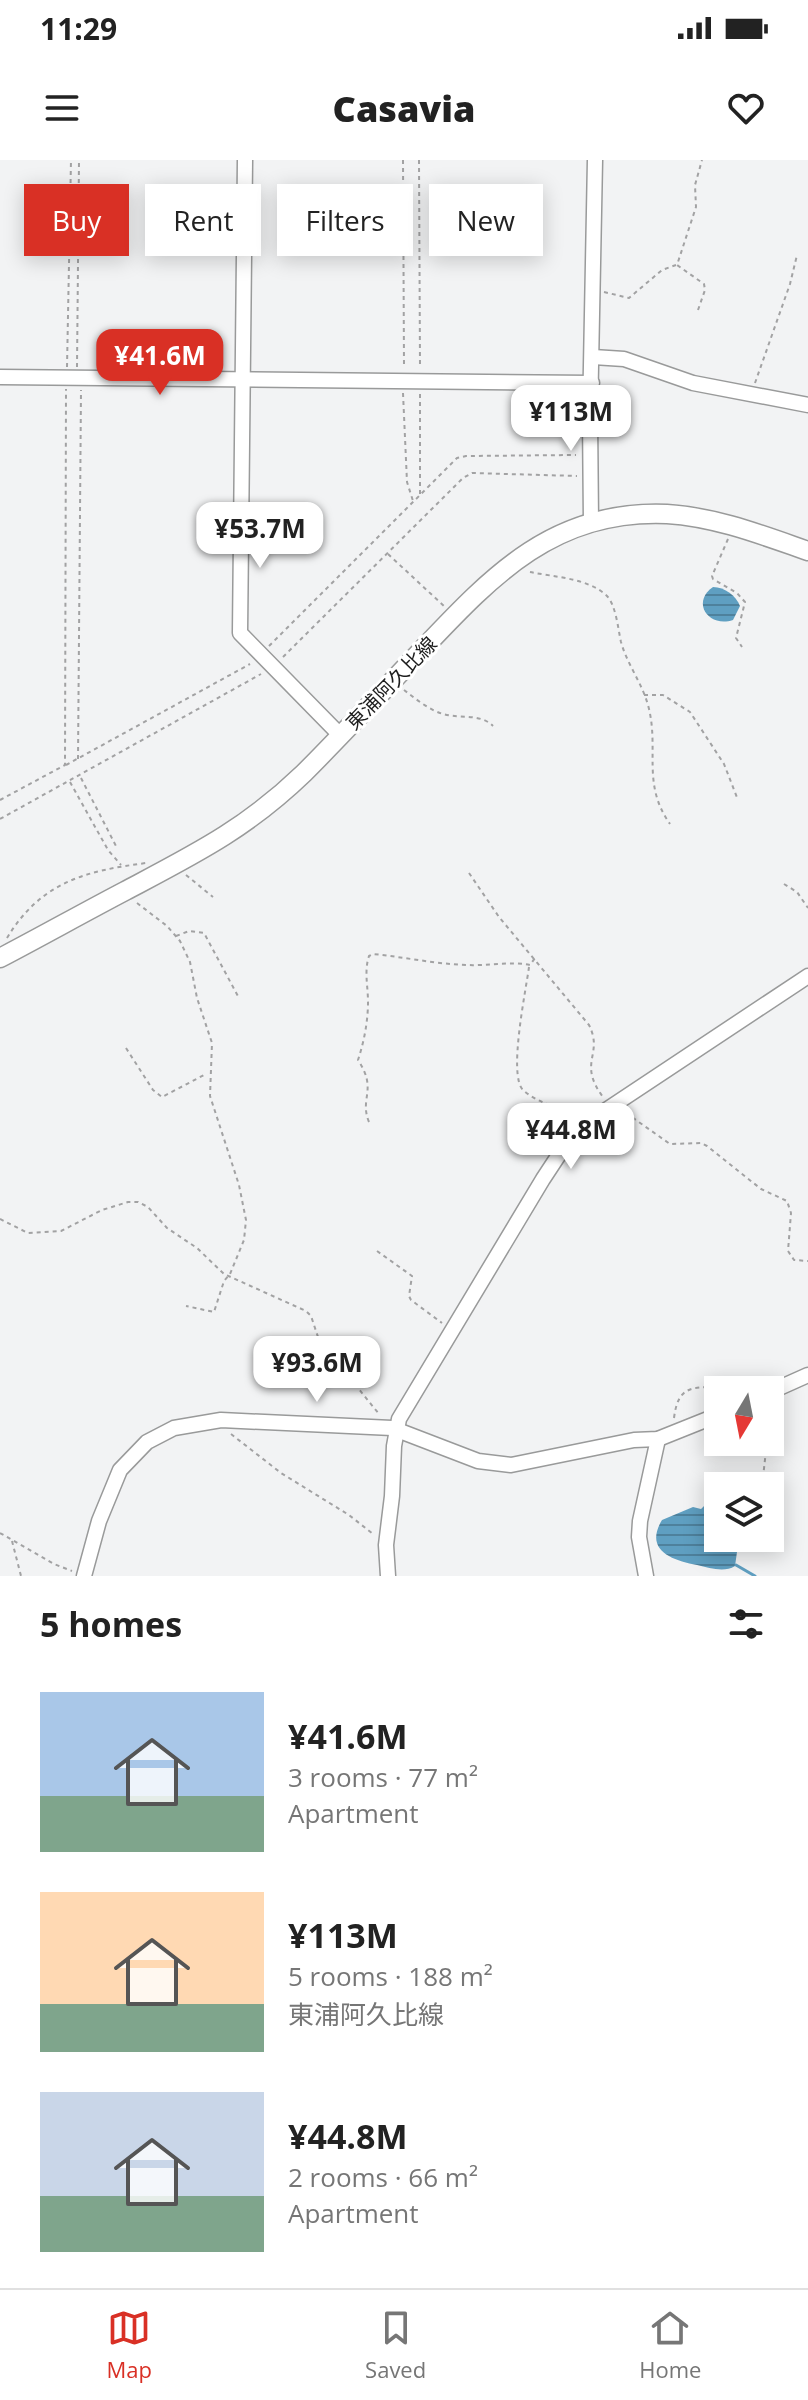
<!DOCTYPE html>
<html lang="en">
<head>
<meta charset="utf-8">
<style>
	:root { --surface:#fff; --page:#f2f2f2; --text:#222; --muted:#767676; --line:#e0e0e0; --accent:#d93025 }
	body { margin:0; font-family:"Open Sans","Noto Sans JP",sans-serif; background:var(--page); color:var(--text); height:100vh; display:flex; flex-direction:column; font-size:30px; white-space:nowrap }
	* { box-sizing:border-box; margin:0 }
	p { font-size:26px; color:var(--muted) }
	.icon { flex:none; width:44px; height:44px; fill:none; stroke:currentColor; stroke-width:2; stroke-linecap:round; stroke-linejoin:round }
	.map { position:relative; height:1416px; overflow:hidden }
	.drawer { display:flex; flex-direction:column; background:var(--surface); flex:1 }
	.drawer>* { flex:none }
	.guide { position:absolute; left:24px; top:24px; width:760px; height:72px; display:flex; gap:16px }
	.needle { width:52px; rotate:190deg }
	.tools { position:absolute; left:704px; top:1216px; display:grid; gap:16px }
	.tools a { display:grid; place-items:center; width:80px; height:80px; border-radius:0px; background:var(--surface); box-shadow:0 4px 20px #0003; font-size:40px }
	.price { position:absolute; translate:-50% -68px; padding:0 18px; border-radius:16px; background:#fff; color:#222; font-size:26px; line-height:52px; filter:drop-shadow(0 2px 4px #0008) }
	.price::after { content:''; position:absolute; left:50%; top:48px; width:24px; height:18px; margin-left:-12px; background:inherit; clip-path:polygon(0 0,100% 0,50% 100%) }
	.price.active { background:var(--accent); color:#fff }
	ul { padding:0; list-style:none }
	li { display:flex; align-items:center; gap:24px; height:200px; padding:0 40px }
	li span { display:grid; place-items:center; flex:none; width:224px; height:160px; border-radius:0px; color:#555 }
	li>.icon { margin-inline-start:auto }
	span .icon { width:96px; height:96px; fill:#fffc; stroke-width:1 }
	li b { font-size:34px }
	h2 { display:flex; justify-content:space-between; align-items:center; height:96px; padding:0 40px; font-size:34px }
	.tag { padding:0 28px; border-radius:0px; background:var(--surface); box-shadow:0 4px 20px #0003; font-size:28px; line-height:72px }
	.tag.active { background:var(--accent); color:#fff }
	.status { display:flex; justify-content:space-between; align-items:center; height:56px; padding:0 40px; background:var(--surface); direction:ltr }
	.status svg { height:22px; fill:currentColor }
	header { display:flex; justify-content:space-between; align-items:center; height:104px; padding:0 40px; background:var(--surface); font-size:36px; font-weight:800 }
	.menu { display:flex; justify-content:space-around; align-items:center; height:112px; border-top:2px solid var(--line); background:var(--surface); font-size:22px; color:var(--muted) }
	.menu a { display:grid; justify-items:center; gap:4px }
	.menu .active { color:var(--accent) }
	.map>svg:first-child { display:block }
	.water { fill:url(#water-rules) }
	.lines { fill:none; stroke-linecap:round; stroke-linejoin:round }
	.stream { stroke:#5f9fc1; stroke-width:3 }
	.minor-casing { stroke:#999a9a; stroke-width:17 }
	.major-casing { stroke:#999a9a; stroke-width:21 }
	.path { stroke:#a2a2a3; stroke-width:2; stroke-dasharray:4 4; stroke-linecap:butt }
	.minor { stroke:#fff; stroke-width:14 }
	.major { stroke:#fff; stroke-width:18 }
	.labels { text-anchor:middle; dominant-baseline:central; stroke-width:6; stroke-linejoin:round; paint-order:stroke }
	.street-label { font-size:20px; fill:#1d1d1d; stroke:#fff }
</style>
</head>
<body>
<div class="status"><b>11:29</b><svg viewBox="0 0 49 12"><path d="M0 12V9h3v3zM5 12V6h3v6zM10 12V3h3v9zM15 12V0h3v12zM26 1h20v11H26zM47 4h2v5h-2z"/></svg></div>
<header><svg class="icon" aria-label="menu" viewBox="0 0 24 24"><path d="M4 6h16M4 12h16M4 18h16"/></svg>Casavia<svg class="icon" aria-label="heart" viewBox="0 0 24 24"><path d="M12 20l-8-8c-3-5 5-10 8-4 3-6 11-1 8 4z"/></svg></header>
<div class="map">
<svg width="808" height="1416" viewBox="0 0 808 1416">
	<defs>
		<pattern id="water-rules" width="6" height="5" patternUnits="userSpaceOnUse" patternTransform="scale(2)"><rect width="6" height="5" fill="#5f9fc1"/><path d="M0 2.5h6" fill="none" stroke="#4e819c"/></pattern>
	</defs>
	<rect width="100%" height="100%" fill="#f2f3f4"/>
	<g class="water">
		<path d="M713,427C725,427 736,436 740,446L733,460C708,468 691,442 713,427Z"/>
		<path d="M714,1343L718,1344V1378H734L737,1392L735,1406C724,1413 710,1408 697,1405C671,1400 644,1390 662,1360L693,1347L701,1349L706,1344Z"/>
	</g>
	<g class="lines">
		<path class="stream" d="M736,1405L755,1416"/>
		<g class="minor-casing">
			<g id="minor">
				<path d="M245,0L240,473L340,575"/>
				<path d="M593,197L624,199L693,223L808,245"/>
				<path d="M0,217L592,223"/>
				<path d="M591,363L590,257L595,0"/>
				<path d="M770,1232L808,1215"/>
				<path d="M84,1416L99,1361L120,1310L147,1282L174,1268L221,1260L392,1268L478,1301L511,1305L634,1280L658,1279L718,1255"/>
				<path d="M388,1416L386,1385L392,1336L394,1286L399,1259L543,1019L568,981L582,966L808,816"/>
				<path d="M646,1416L639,1377L640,1361L658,1279"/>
			</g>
		</g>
		<g class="major-casing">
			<path id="major" d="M0,798C42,776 83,753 125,731C195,694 246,669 304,613C343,574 380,534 418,494C490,418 552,349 667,354C716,357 762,375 808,391"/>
		</g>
		<g class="path">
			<path d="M403,0L404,206"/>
			<path d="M419,0L420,207"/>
			<path d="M604,132L629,138L662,110L676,105"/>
			<path d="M698,150L705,130L704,124L677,105L696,47L695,25L702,0"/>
			<path d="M67,207L71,0"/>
			<path d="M77,207L79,0"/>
			<path d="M755,223L790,124L797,95"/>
			<path d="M403,233L407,322L413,341"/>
			<path d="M420,334V233"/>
			<path d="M728,379L712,416L713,419L737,433L745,442L736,478L742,487"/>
			<path d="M388,394L445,447"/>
			<path d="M530,412C554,417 587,418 606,435C616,444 618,469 621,482C627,504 642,523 648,545C660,589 641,623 670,664"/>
			<path d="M269,486L457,298L466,296L576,295"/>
			<path d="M283,497L463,318L472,313L577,316"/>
			<path d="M404,530C416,539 429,550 443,554C460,559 480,553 493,566"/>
			<path d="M644,535H663L690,552L724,604L738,640"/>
			<path d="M78,599L81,230"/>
			<path d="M66,605L250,504"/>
			<path d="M81,618L117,688"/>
			<path d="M70,622L108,690L121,705"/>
			<path d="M0,640L65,605L66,229"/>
			<path d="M0,659L261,514"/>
			<path d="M469,713L499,757L589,865C604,895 577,902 603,937"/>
			<path d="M186,715L213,737"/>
			<path d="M784,724L797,732L808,748"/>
			<path d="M137,743L167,766L180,781L190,802L197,838L212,883L210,936L239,1025L246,1060L244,1080L230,1114L224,1121L214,1152L186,1146"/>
			<path d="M176,776L189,771L204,773L239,838"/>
			<path d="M7,778C41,722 85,711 146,703"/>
			<path d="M529,807C526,830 508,915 523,930C537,943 558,946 572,958"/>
			<path d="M126,888L153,930L162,937L206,914"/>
			<path d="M626,953L670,984L701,983L707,986L761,1029L787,1041L791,1053L788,1091L794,1100L808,1101"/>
			<path d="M369,962C359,938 378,930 358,900C364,882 368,861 368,842C368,826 364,811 369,796L373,794C404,797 435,804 467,805C487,806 510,801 530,805L535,798"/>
			<path d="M0,1059L28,1073L61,1071L102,1050L128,1042H138L148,1047L167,1068L197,1088L224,1114L306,1151L311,1156L319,1180L379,1254"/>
			<path d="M377,1091L412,1116L409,1136L411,1140L442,1163"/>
			<path d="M674,1258C678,1227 690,1227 718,1227"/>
			<path d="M231,1274L281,1313L349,1355L373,1374"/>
			<path d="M762,1326L767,1282"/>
			<path d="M0,1373L54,1404L72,1411"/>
			<path d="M12,1381L21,1416"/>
		</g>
		<use href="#minor" class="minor"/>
		<use href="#major" class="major"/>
	</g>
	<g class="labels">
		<g class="street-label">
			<text transform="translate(391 523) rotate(-46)">東浦阿久比線</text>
		</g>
	</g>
</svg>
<div class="tools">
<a><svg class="needle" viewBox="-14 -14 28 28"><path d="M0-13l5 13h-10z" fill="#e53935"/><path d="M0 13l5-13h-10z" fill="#767676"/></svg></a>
<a><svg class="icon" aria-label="layers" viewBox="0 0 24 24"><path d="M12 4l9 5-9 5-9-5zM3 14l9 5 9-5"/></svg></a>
</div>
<b class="price active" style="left:160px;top:237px">¥41.6M</b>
<b class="price" style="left:571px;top:293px">¥113M</b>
<b class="price" style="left:260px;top:410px">¥53.7M</b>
<b class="price" style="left:571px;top:1011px">¥44.8M</b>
<b class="price" style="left:317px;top:1244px">¥93.6M</b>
<div class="guide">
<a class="tag active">Buy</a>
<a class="tag">Rent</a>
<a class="tag">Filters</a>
<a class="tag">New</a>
</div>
</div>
<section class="drawer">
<h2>5 homes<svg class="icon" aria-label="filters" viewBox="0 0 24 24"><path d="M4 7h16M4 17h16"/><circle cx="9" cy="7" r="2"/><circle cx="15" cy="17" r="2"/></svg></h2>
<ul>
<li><span style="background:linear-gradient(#a9c7e8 65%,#7fa58c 0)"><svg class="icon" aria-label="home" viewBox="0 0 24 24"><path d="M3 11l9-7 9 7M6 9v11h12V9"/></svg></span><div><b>¥41.6M</b><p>3 rooms · 77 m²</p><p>Apartment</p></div></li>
<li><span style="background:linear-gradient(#ffd9b3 70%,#7fa58c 0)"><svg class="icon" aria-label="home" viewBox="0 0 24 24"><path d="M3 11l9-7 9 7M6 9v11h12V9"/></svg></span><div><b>¥113M</b><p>5 rooms · 188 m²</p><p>東浦阿久比線</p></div></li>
<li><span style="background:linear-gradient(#c9d6e8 65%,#7fa58c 0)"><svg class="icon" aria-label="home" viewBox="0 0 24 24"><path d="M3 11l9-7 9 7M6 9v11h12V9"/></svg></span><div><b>¥44.8M</b><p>2 rooms · 66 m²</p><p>Apartment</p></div></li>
</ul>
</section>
<nav class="menu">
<a class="active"><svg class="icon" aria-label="map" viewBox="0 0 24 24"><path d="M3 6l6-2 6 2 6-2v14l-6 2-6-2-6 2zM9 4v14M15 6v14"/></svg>Map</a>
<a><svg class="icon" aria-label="saved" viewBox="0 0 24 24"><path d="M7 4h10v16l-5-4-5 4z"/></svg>Saved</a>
<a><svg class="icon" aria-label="home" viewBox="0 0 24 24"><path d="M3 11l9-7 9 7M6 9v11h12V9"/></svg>Home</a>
</nav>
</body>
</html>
